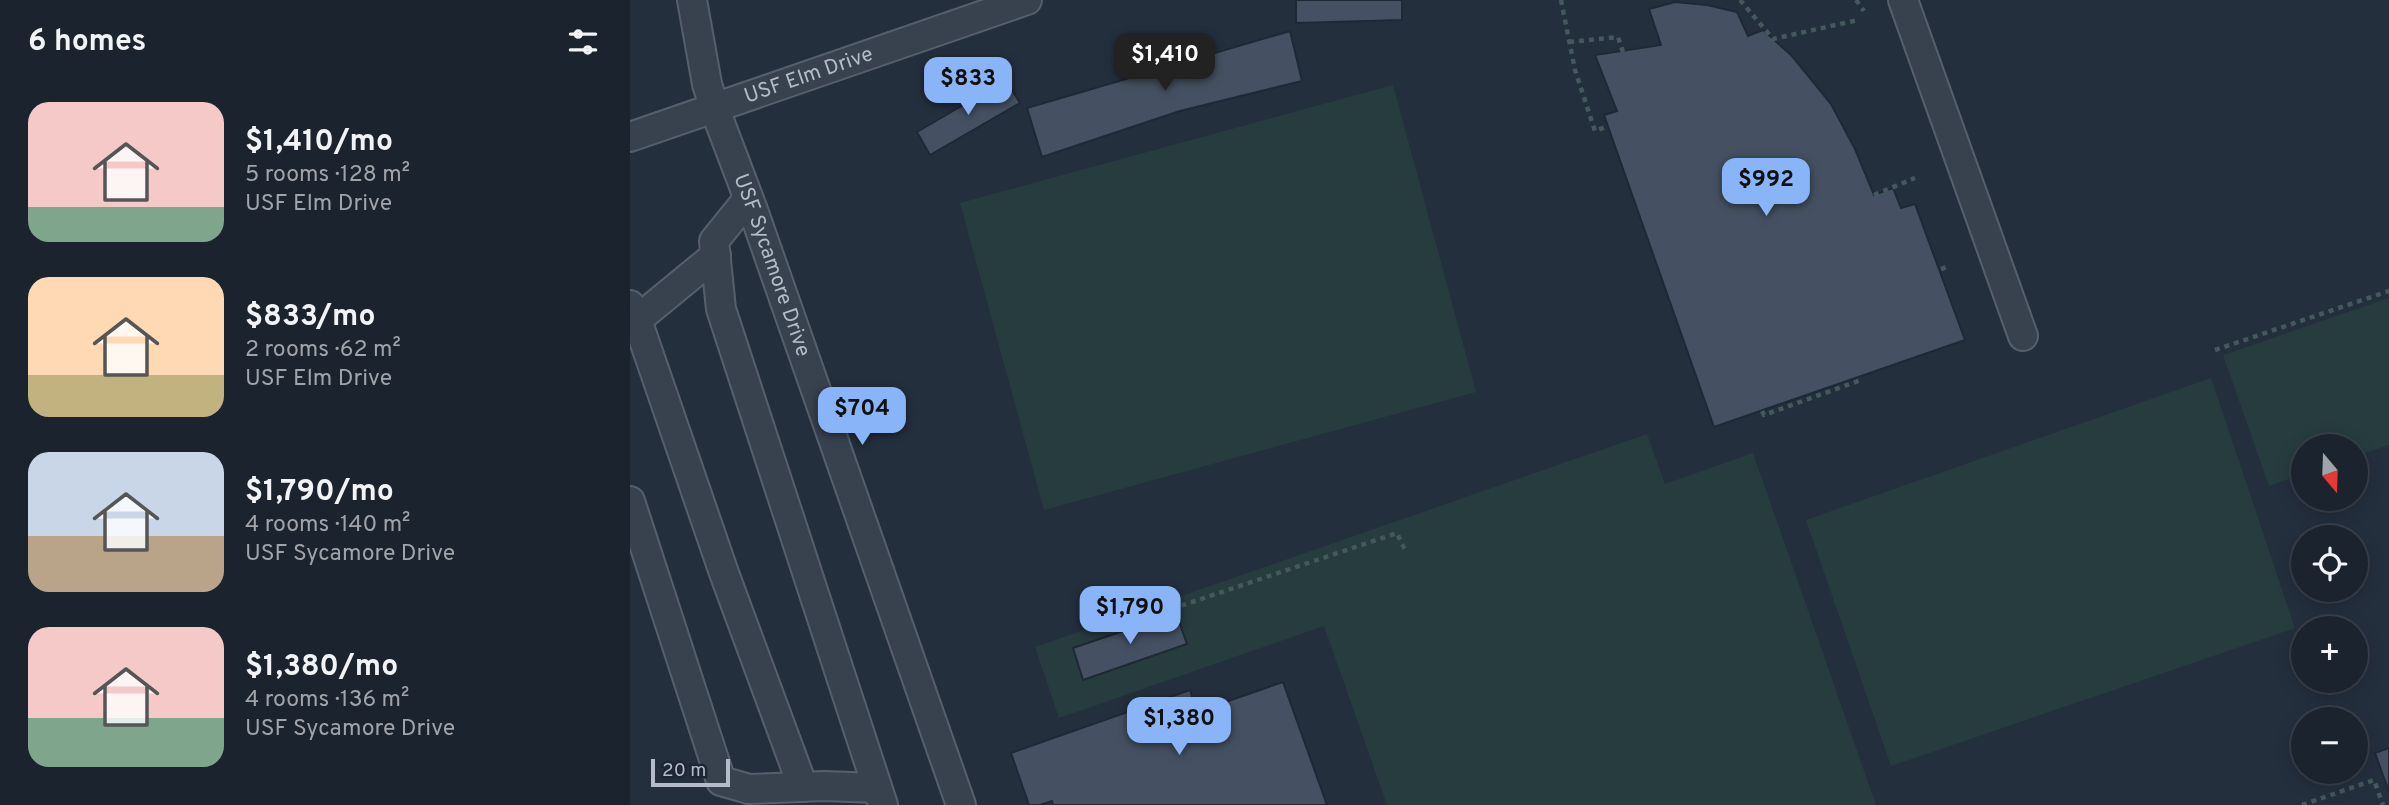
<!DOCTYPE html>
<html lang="en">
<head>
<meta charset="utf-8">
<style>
	:root { --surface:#1b232e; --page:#242b36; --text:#f1f3f6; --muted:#a0a4aa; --line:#39404a; --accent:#8ab4f8 }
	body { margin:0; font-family:Overpass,sans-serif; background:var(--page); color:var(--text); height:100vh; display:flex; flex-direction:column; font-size:26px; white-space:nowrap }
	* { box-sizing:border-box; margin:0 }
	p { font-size:23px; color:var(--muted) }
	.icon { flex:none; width:38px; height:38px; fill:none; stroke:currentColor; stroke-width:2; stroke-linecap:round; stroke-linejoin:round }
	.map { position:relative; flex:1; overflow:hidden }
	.panel { display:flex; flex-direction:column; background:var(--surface); width:630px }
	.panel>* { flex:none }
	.needle { width:46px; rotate:161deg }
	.controls { position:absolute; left:1661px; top:434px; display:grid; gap:14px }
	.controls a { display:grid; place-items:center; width:77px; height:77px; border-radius:50%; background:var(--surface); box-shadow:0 4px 18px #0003,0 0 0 2px var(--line); font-size:35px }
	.scale { position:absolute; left:21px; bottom:18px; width:79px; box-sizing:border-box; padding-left:7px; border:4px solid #b4bcc9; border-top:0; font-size:19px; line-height:24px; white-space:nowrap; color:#b4bcc9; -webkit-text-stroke:5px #1d2633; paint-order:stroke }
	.price { position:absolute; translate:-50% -60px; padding:0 16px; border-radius:14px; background:var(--accent); color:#111; font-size:23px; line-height:46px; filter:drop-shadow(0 2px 4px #0008) }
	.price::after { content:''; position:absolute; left:50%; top:42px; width:21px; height:16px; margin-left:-10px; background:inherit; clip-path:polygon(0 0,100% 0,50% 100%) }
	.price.current { background:#222; color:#fff }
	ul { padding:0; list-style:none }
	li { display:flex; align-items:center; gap:21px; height:175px; padding:0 28px }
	li span { display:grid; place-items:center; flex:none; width:196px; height:140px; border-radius:21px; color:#555 }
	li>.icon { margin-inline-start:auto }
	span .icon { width:84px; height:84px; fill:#fffc; stroke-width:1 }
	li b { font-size:30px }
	h2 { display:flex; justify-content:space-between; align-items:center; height:84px; padding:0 28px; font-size:30px }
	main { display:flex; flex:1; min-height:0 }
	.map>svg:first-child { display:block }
	.green { fill:#263c3f }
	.building { fill:#455162; stroke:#1f2835; stroke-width:2 }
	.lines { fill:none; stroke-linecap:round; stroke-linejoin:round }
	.minor-casing { stroke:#565f6c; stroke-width:32 }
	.path { stroke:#44595c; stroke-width:4.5; stroke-dasharray:5 5; stroke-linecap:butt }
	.minor { stroke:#38414e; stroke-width:28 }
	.labels { text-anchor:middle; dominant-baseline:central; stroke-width:5; stroke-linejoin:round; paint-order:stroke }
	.street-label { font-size:21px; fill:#b4bcc9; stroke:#1d2633 }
</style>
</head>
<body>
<main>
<section class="panel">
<h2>6 homes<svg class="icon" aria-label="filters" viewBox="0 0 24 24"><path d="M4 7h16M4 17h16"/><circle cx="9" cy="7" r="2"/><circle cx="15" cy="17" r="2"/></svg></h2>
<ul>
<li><span style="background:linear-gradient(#f6c9c9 75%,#7fa58c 0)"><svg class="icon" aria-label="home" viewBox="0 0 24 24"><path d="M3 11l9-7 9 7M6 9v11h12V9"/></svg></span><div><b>$1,410/mo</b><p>5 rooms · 128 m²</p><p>USF Elm Drive</p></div></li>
<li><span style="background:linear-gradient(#ffd9b3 70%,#c2b280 0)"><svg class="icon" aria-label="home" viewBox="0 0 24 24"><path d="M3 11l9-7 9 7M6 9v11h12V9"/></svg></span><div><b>$833/mo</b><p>2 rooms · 62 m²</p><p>USF Elm Drive</p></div></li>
<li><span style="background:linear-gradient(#c9d6e8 60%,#b9a48a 0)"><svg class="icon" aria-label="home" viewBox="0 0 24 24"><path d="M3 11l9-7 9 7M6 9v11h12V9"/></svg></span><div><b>$1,790/mo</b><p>4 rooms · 140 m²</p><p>USF Sycamore Drive</p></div></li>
<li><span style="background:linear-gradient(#f6c9c9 65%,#7fa58c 0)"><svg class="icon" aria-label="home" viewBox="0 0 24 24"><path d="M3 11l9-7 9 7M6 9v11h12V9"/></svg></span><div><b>$1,380/mo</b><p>4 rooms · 136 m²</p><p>USF Sycamore Drive</p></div></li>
</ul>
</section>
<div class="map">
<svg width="1759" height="805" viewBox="0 0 1759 805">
	<rect width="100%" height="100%" fill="#242f3e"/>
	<g class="green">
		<path d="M763,85L846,392L414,510L330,203Z"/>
		<path d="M1759,298V445L1726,456V446H1673V474L1639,486L1593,355Z"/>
		<path d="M1581,378L1665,628L1261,766L1176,520Z"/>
		<path d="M1017,434L1035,484L1123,453L1246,805H757L694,626L429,718L405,647Z"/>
	</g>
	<g class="building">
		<path d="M666,0H772V20L666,23Z"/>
		<path d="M1045,2L1077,5L1107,12L1118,36L1133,30L1162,56L1201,104L1225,149L1244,195L1263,188L1271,208L1285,204L1335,340L1084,427L974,115L987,111L965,55L1031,45L1019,9Z"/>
		<path d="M660,31L672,81L550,111L412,157L397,108Z"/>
		<path d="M376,80L390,103L300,155L287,132Z"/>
		<path d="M546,613L557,644L453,680L443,648Z"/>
		<path d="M653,682L697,805H423L422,801L410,805H399L381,753L560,690L567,712Z"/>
		<path d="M1759,748V792L1745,753Z"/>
	</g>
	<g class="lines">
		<g class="minor-casing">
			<g id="minor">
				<path id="s1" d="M62,0L77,84L84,107L123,210L331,805"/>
				<path d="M1273,0L1393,336"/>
				<path id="s2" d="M0,137L397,0"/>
				<path d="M118,199L84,241L91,309L253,805"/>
				<path d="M0,305L7,320L86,255"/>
				<path d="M7,320L94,573L173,787"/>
				<path d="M0,501L91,781L119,789L194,786L247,788"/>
			</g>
		</g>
		<g class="path">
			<path d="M931,0L945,70L965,131L978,126"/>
			<path d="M1110,0L1143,39L1228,20"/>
			<path d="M1226,0L1234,11"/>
			<path d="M939,42L988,37L993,52"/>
			<path d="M1244,195L1285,178"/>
			<path d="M1311,269L1317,267"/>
			<path d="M1585,350L1759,291"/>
			<path d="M1132,411L1134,415L1231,380"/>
			<path d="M485,628L767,533L775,550"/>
			<path d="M1672,805L1744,780L1753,805"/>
		</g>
		<use href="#minor" class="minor"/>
	</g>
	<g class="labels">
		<g class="street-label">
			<text stroke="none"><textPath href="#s2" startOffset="189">USF Elm Drive</textPath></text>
			<text stroke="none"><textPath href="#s1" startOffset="278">USF Sycamore Drive</textPath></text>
		</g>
	</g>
</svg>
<div class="controls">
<a><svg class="needle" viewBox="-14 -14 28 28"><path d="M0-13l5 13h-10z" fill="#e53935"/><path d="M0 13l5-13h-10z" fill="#a0a4aa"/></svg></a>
<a><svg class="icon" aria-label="locate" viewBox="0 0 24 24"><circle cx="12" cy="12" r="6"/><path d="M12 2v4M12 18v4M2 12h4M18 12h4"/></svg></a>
<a>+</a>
<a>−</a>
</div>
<div class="scale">20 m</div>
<b class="price current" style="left:535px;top:93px">$1,410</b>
<b class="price" style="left:338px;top:117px">$833</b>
<b class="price" style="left:1136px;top:218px">$992</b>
<b class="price" style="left:232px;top:447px">$704</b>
<b class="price" style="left:500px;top:646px">$1,790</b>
<b class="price" style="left:549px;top:757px">$1,380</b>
</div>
</main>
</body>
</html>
